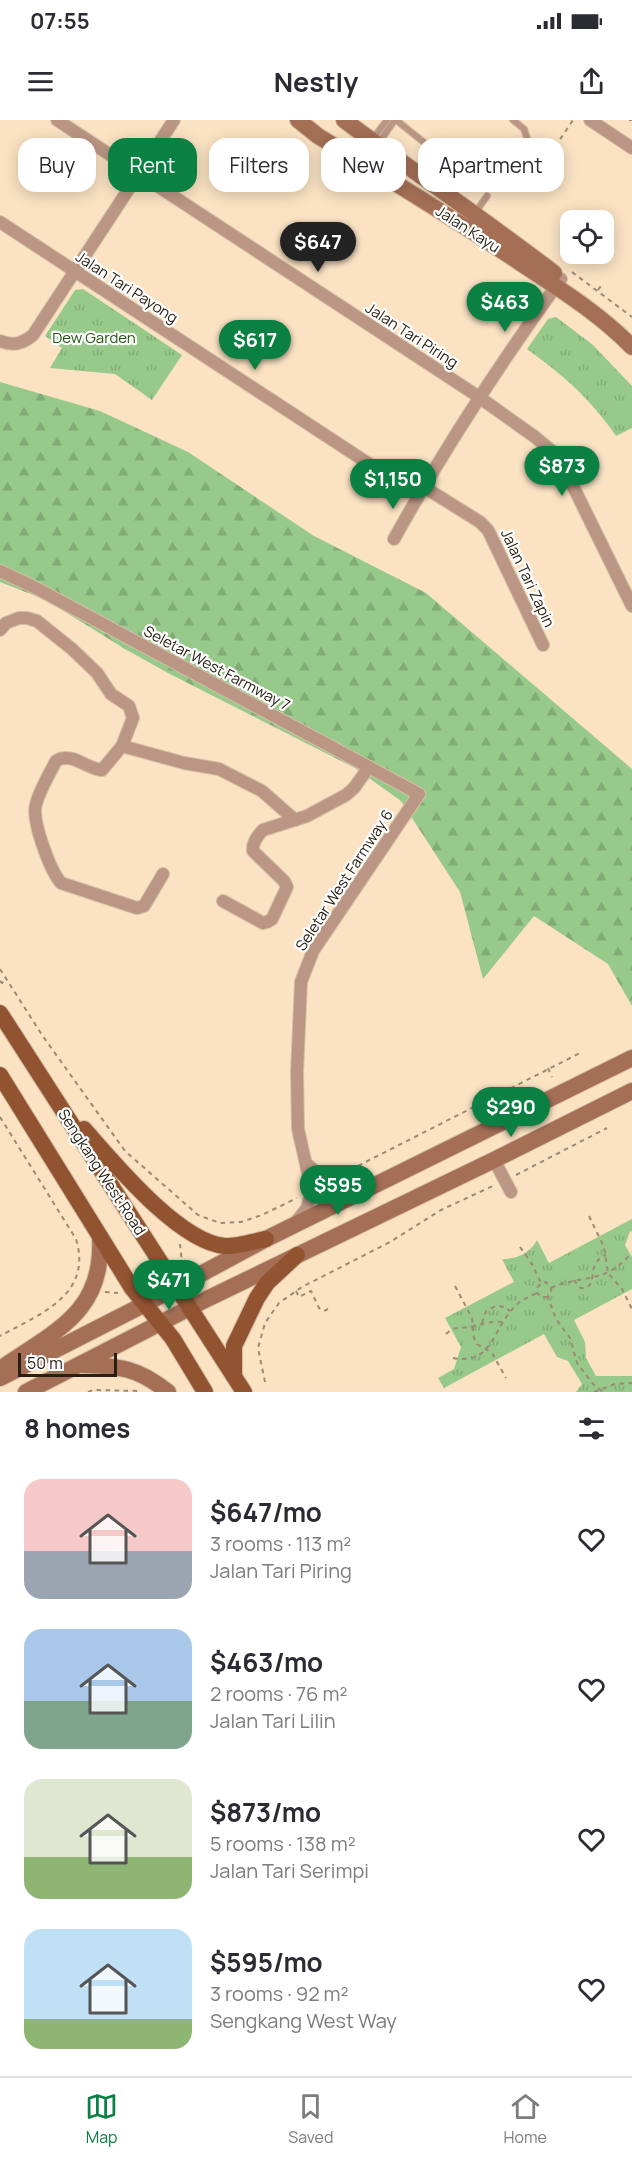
<!DOCTYPE html>
<html lang="en">
<head>
<meta charset="utf-8">
<style>
	:root { --surface:#fff; --page:#f2f2f3; --text:#2b2b33; --muted:#7c7c81; --line:#e1e1e2; --accent:#0b8043 }
	body { margin:0; font-family:Manrope,sans-serif; background:var(--page); color:var(--text); height:100vh; display:flex; flex-direction:column; font-size:22px; white-space:nowrap }
	* { box-sizing:border-box; margin:0 }
	p { font-size:20px; color:var(--muted) }
	.icon { flex:none; width:33px; height:33px; fill:none; stroke:currentColor; stroke-width:2; stroke-linecap:round; stroke-linejoin:round }
	.map { position:relative; height:1272px; overflow:hidden }
	.drawer { display:flex; flex-direction:column; background:var(--surface); flex:1 }
	.drawer>* { flex:none }
	.top-card { position:absolute; left:18px; top:18px; width:597px; height:54px; display:flex; gap:12px }
	.buttons { position:absolute; left:560px; top:90px; display:grid; gap:12px }
	.buttons a { display:grid; place-items:center; width:54px; height:54px; border-radius:12px; background:var(--surface); box-shadow:0 3px 15px #0003; font-size:30px }
	.scale { position:absolute; left:18px; bottom:15px; width:99px; box-sizing:border-box; padding-left:6px; border:3px solid #282014; border-top:0; font-size:16px; line-height:21px; white-space:nowrap; color:#282014; -webkit-text-stroke:4px #fff; paint-order:stroke }
	.price { position:absolute; translate:-50% -51px; padding:0 14px; border-radius:21px; background:var(--accent); color:#fff; font-size:20px; line-height:39px; filter:drop-shadow(0 2px 3px #0008) }
	.price::after { content:''; position:absolute; left:50%; top:36px; width:18px; height:14px; margin-left:-9px; background:inherit; clip-path:polygon(0 0,100% 0,50% 100%) }
	.price.on { background:#222; color:#fff }
	ul { padding:0; list-style:none }
	li { display:flex; align-items:center; gap:18px; height:150px; padding:0 24px }
	li span { display:grid; place-items:center; flex:none; width:168px; height:120px; border-radius:18px; color:#555 }
	li>.icon { margin-inline-start:auto }
	span .icon { width:72px; height:72px; fill:#fffc; stroke-width:1 }
	li b { font-size:26px }
	h2 { display:flex; justify-content:space-between; align-items:center; height:72px; padding:0 24px; font-size:26px }
	.tag { padding:0 21px; border-radius:18px; background:var(--surface); box-shadow:0 3px 15px #0003; font-size:21px; line-height:54px }
	.tag.on { background:var(--accent); color:#fff }
	.status { display:flex; justify-content:space-between; align-items:center; height:42px; padding:0 30px; background:var(--surface); direction:ltr }
	.status svg { height:16px; fill:currentColor }
	header { display:flex; justify-content:space-between; align-items:center; height:78px; padding:0 24px; background:var(--surface); font-size:27px; font-weight:700 }
	.tabs { display:flex; justify-content:space-around; align-items:center; height:84px; border-top:2px solid var(--line); background:var(--surface); font-size:16px; color:var(--muted) }
	.tabs a { display:grid; justify-items:center; gap:3px }
	.tabs .on { color:var(--accent) }
	.map>svg:first-child { display:block }
	.forest { fill:url(#forest-firs) }
	.park { fill:url(#park-tufts) }
	.lines { fill:none; stroke-linecap:round; stroke-linejoin:round }
	.service-casing { stroke:#d4bfa4; stroke-width:8 }
	.minor-casing { stroke:#d4bfa4; stroke-width:14 }
	.secondary-casing { stroke:#d4bfa4; stroke-width:18 }
	.primary-casing { stroke:#d4bfa4; stroke-width:18 }
	.path { stroke:#9b8a74; stroke-width:2; stroke-dasharray:4.5 4.5; stroke-linecap:butt }
	.service { stroke:#bb9684; stroke-width:6 }
	.minor { stroke:#bb9684; stroke-width:12 }
	.secondary { stroke:#a46f55; stroke-width:16 }
	.primary { stroke:#925331; stroke-width:16 }
	.labels { text-anchor:middle; dominant-baseline:central; stroke-width:4.5; stroke-linejoin:round; paint-order:stroke }
	.street-label { font-size:15px; fill:#282014; stroke:#fff }
	.park-label { font-size:15px; fill:#215610; stroke:#fff }
</style>
</head>
<body>
<div class="status"><b>07:55</b><svg viewBox="0 0 49 12"><path d="M0 12V9h3v3zM5 12V6h3v6zM10 12V3h3v9zM15 12V0h3v12zM26 1h20v11H26zM47 4h2v5h-2z"/></svg></div>
<header><svg class="icon" aria-label="menu" viewBox="0 0 24 24"><path d="M4 6h16M4 12h16M4 18h16"/></svg>Nestly<svg class="icon" aria-label="share" viewBox="0 0 24 24"><path d="M12 15V3M7 8l5-5 5 5M5 13v7h14v-7"/></svg></header>
<div class="map">
<svg width="632" height="1272" viewBox="0 0 632 1272">
	<defs>
		<pattern id="forest-firs" width="22" height="20" patternUnits="userSpaceOnUse" patternTransform="scale(1.5)"><rect width="22" height="20" fill="#97c98a"/><path d="M5 1l3.5 6h-7zM16 11l3.5 6h-7z" fill="#82ac76"/></pattern>
		<pattern id="park-tufts" width="24" height="20" patternUnits="userSpaceOnUse" patternTransform="scale(1.5)"><rect width="24" height="20" fill="#97c98a"/><path d="M3 7l-1-3M5 7V3M7 7l1-3M15 17l-1-3M17 17v-4M19 17l1-3" fill="none" stroke="#82ac76"/></pattern>
	</defs>
	<rect width="100%" height="100%" fill="#fae2c3"/>
	<path class="forest" d="M0,262L100,291L188,332L314,416L426,473L632,649V886L608,844L534,796L483,859L460,772L401,681L355,648L168,553L125,529L46,480L0,462Z"/>
	<g class="park">
		<path d="M83,169L182,235L152,280L115,254L50,248L62,228L45,216L75,170Z"/>
		<path d="M556,197L593,225L632,266V308L616,316C590,278 564,256 527,229L548,199Z"/>
		<path d="M632,1099V1112L630,1111L625,1125L632,1137V1169L574,1200L585,1222L586,1238L596,1256H632V1272H576L582,1264L568,1241L557,1237L544,1214L444,1268L438,1258L454,1249L461,1227L445,1198L514,1162L502,1139C516,1139 530,1134 537,1120L549,1143Z"/>
	</g>
	<g class="lines">
		<g class="service-casing">
			<g id="service">
				<path d="M396,0L426,24"/>
				<path d="M372,20L387,0"/>
				<path d="M364,43L395,0"/>
				<path d="M507,49L527,18L524,9L513,0"/>
				<path d="M475,93L487,76"/>
			</g>
		</g>
		<g class="minor-casing">
			<g id="minor">
				<path d="M57,0L476,275L535,317L553,332L566,352L632,486"/>
				<path d="M590,0L632,28"/>
				<path d="M0,102L418,376"/>
				<path d="M0,221C14,226 22,224 33,215L174,0"/>
				<path d="M424,367L480,402L488,410L543,525"/>
				<path d="M394,419C444,329 501,242 561,159"/>
				<path d="M0,451L34,467L419,674L313,831L301,862L297,952L298,1009L312,1071L307,1088L296,1102"/>
				<path d="M0,510L6,503L19,498H27L37,501L72,529L97,553L111,574L129,586L133,598L122,626L102,650C87,649 71,631 56,641C49,655 40,669 36,684C31,700 50,750 61,763L137,788L144,786L163,754"/>
				<path d="M122,626L184,643L219,649L262,671L295,700"/>
				<path d="M223,781L263,803L267,802L272,799L287,767L284,761L253,731C252,723 258,715 263,710L307,696L346,675L354,668L369,647"/>
				<path d="M494,1040L511,1072"/>
				<path d="M308,1045C328,1062 336,1072 364,1068"/>
			</g>
		</g>
		<g class="secondary-casing">
			<g id="secondary">
				<path d="M298,0L318,16C386,57 453,98 519,142C558,168 599,193 632,227"/>
				<path d="M344,0C414,52 485,100 554,153"/>
				<path d="M6,1245C59,1209 104,1190 100,1117"/>
				<path d="M83,1245C120,1246 138,1248 168,1272"/>
				<path d="M0,1258L145,1184L266,1119L632,938"/>
				<path d="M26,1272L207,1179L494,1040L632,971"/>
			</g>
		</g>
		<g class="primary-casing">
			<g id="primary">
				<path d="M0,893L244,1272"/>
				<path d="M0,955L132,1168L173,1219L205,1272"/>
				<path d="M84,1009C114,1043 179,1122 225,1126C238,1127 254,1121 266,1119"/>
				<path d="M234,1256V1226L257,1178L267,1163L297,1135"/>
			</g>
		</g>
		<g class="path">
			<path d="M629,0H632"/>
			<path d="M530,64L573,0"/>
			<path d="M572,152L632,197"/>
			<path d="M598,170L603,163"/>
			<path d="M0,849L42,915L125,1031L198,1095L220,1103L241,1102L262,1095L297,1078"/>
			<path d="M0,861L2,863L6,859"/>
			<path d="M548,948L552,957"/>
			<path d="M0,997L76,1119C93,1175 40,1194 0,1216"/>
			<path d="M342,1054L580,933"/>
			<path d="M516,1055L607,1008"/>
			<path d="M589,1096L604,1127L608,1153L622,1169L632,1189"/>
			<path d="M520,1127L532,1144L541,1163"/>
			<path d="M179,1144L182,1143L180,1124"/>
			<path d="M574,1160L580,1168C602,1169 583,1144 606,1135"/>
			<path d="M455,1166L472,1198L474,1218L477,1224L492,1233L506,1258"/>
			<path d="M551,1168C572,1158 592,1161 610,1151C619,1147 624,1140 632,1133"/>
			<path d="M296,1171L299,1177L311,1171L319,1188L324,1191L328,1189"/>
			<path d="M105,1172L118,1173"/>
			<path d="M548,1177H542L537,1173V1168L541,1163L546,1162L551,1168V1173L548,1177L556,1199L570,1218L577,1243L593,1264L603,1272"/>
			<path d="M482,1203L486,1191C495,1185 502,1184 510,1191"/>
			<path d="M446,1214C454,1206 459,1209 468,1207C480,1205 490,1201 503,1202"/>
			<path d="M453,1238C490,1245 492,1214 510,1192C517,1182 526,1178 537,1173"/>
			<path d="M265,1262L258,1228L265,1203L279,1183L302,1167L390,1122L441,1090L495,1065"/>
			<path d="M88,1272L93,1270L139,1271"/>
			<path d="M594,1272L615,1264L632,1263"/>
		</g>
		<use href="#service" class="service"/>
		<use href="#minor" class="minor"/>
		<use href="#secondary" class="secondary"/>
		<use href="#primary" class="primary"/>
	</g>
	<g class="labels">
		<g class="street-label">
			<text transform="translate(468 109) rotate(33)">Jalan Kayu</text>
			<text transform="translate(127 167) rotate(33)">Jalan Tari Payong</text>
			<text transform="translate(412 215) rotate(33)">Jalan Tari Piring</text>
			<text transform="translate(528 458) rotate(65)">Jalan Tari Zapin</text>
			<text transform="translate(217 548) rotate(28)">Seletar West Farmway 7</text>
			<text transform="translate(344 760) rotate(-57)">Seletar West Farmway 6</text>
			<text transform="translate(102 1052) rotate(57)">Sengkang West Road</text>
		</g>
		<g class="park-label">
			<text x="94" y="217">Dew Garden</text>
		</g>
	</g>
</svg>
<div class="buttons">
<a><svg class="icon" aria-label="locate" viewBox="0 0 24 24"><circle cx="12" cy="12" r="6"/><path d="M12 2v4M12 18v4M2 12h4M18 12h4"/></svg></a>
</div>
<div class="scale">50 m</div>
<b class="price on" style="left:318px;top:153px">$647</b>
<b class="price" style="left:505px;top:213px">$463</b>
<b class="price" style="left:255px;top:251px">$617</b>
<b class="price" style="left:562px;top:377px">$873</b>
<b class="price" style="left:393px;top:390px">$1,150</b>
<b class="price" style="left:511px;top:1018px">$290</b>
<b class="price" style="left:338px;top:1096px">$595</b>
<b class="price" style="left:169px;top:1191px">$471</b>
<div class="top-card">
<a class="tag">Buy</a>
<a class="tag on">Rent</a>
<a class="tag">Filters</a>
<a class="tag">New</a>
<a class="tag">Apartment</a>
</div>
</div>
<section class="drawer">
<h2>8 homes<svg class="icon" aria-label="filters" viewBox="0 0 24 24"><path d="M4 7h16M4 17h16"/><circle cx="9" cy="7" r="2"/><circle cx="15" cy="17" r="2"/></svg></h2>
<ul>
<li><span style="background:linear-gradient(#f6c9c9 60%,#9aa5b1 0)"><svg class="icon" aria-label="home" viewBox="0 0 24 24"><path d="M3 11l9-7 9 7M6 9v11h12V9"/></svg></span><div><b>$647/mo</b><p>3 rooms · 113 m²</p><p>Jalan Tari Piring</p></div><svg class="icon" aria-label="heart" viewBox="0 0 24 24"><path d="M12 20l-8-8c-3-5 5-10 8-4 3-6 11-1 8 4z"/></svg></li>
<li><span style="background:linear-gradient(#a9c7e8 60%,#7fa58c 0)"><svg class="icon" aria-label="home" viewBox="0 0 24 24"><path d="M3 11l9-7 9 7M6 9v11h12V9"/></svg></span><div><b>$463/mo</b><p>2 rooms · 76 m²</p><p>Jalan Tari Lilin</p></div><svg class="icon" aria-label="heart" viewBox="0 0 24 24"><path d="M12 20l-8-8c-3-5 5-10 8-4 3-6 11-1 8 4z"/></svg></li>
<li><span style="background:linear-gradient(#dfe7d0 65%,#8fb573 0)"><svg class="icon" aria-label="home" viewBox="0 0 24 24"><path d="M3 11l9-7 9 7M6 9v11h12V9"/></svg></span><div><b>$873/mo</b><p>5 rooms · 138 m²</p><p>Jalan Tari Serimpi</p></div><svg class="icon" aria-label="heart" viewBox="0 0 24 24"><path d="M12 20l-8-8c-3-5 5-10 8-4 3-6 11-1 8 4z"/></svg></li>
<li><span style="background:linear-gradient(#bfe0f5 75%,#8fb573 0)"><svg class="icon" aria-label="home" viewBox="0 0 24 24"><path d="M3 11l9-7 9 7M6 9v11h12V9"/></svg></span><div><b>$595/mo</b><p>3 rooms · 92 m²</p><p>Sengkang West Way</p></div><svg class="icon" aria-label="heart" viewBox="0 0 24 24"><path d="M12 20l-8-8c-3-5 5-10 8-4 3-6 11-1 8 4z"/></svg></li>
</ul>
</section>
<nav class="tabs">
<a class="on"><svg class="icon" aria-label="map" viewBox="0 0 24 24"><path d="M3 6l6-2 6 2 6-2v14l-6 2-6-2-6 2zM9 4v14M15 6v14"/></svg>Map</a>
<a><svg class="icon" aria-label="saved" viewBox="0 0 24 24"><path d="M7 4h10v16l-5-4-5 4z"/></svg>Saved</a>
<a><svg class="icon" aria-label="home" viewBox="0 0 24 24"><path d="M3 11l9-7 9 7M6 9v11h12V9"/></svg>Home</a>
</nav>
</body>
</html>
